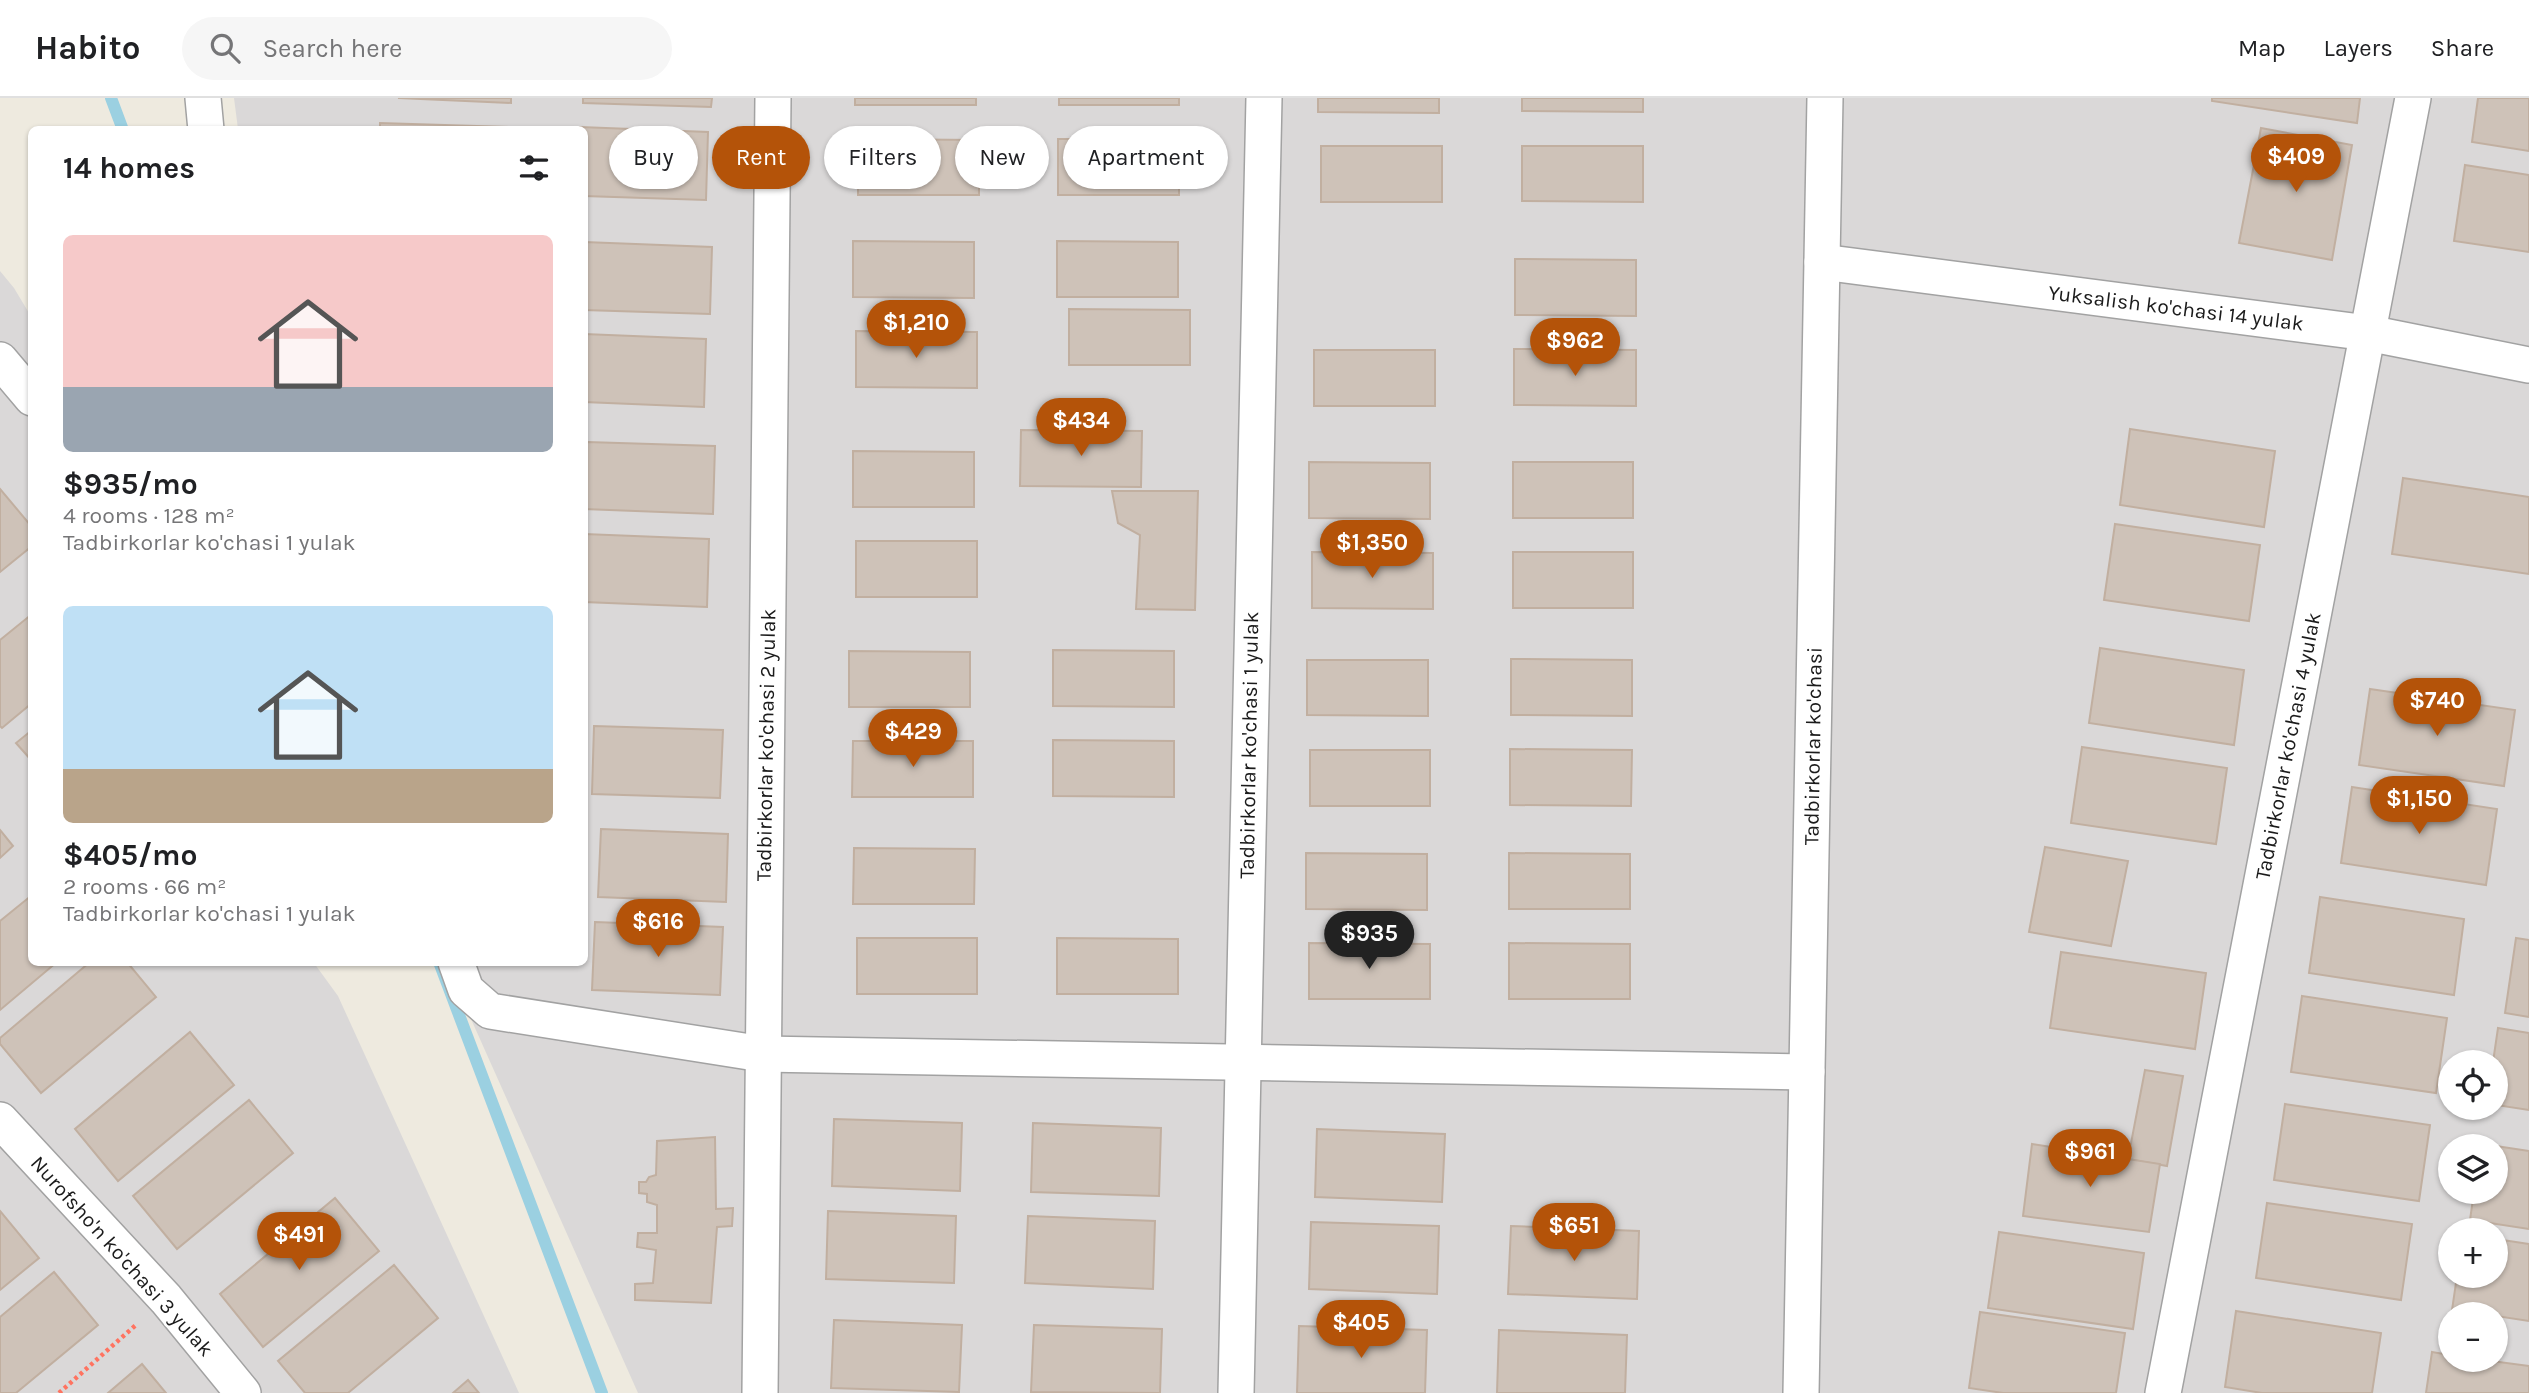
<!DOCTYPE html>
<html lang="en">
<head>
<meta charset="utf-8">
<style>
	:root { --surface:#fff; --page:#f6f6f6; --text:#202124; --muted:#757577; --line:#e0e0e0; --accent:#b45309 }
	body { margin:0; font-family:Karla,sans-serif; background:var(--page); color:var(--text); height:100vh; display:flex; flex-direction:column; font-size:26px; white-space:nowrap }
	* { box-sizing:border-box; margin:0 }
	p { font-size:23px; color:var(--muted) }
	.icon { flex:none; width:38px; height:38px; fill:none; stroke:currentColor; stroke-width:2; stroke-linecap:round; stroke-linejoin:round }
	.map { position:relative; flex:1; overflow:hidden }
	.side { position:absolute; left:28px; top:28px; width:560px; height:840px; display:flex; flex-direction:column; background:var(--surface); border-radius:10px; box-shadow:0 2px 5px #0004 }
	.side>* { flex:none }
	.top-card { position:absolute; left:609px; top:28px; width:665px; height:63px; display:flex; gap:14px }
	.fabs { position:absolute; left:2438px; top:952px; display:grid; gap:14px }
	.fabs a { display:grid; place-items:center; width:70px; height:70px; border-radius:50%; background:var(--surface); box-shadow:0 2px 5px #0004; font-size:35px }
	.price { position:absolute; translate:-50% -60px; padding:0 16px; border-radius:24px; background:var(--accent); color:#fff; font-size:23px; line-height:46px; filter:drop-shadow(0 2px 4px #0008) }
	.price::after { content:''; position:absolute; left:50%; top:42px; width:21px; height:16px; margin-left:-10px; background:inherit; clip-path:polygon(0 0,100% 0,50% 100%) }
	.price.on { background:#222; color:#fff }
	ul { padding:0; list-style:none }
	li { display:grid; align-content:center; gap:14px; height:371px; padding:0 35px }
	li span { display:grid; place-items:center; height:217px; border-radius:10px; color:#555 }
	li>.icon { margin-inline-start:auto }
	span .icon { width:126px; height:126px; fill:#fffc; stroke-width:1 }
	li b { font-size:30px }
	h2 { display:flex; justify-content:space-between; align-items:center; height:84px; padding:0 35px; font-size:30px }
	.chip { padding:0 24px; border-radius:32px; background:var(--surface); box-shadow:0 2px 5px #0004; font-size:24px; line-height:63px }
	.chip.on { background:var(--accent); color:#fff }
	header { display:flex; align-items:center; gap:42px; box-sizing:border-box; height:98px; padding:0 35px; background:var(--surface); border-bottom:2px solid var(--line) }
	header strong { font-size:33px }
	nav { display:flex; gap:38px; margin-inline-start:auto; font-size:24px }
	.search { width:490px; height:63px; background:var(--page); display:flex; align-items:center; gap:18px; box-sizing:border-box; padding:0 24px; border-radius:38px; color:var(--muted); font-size:26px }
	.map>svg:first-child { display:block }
	.residential { fill:#dad8d8; fill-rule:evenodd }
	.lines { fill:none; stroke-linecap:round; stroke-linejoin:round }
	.stream { stroke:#9bd0e1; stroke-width:12 }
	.building { fill:#cec2b8; stroke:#c1afa0; stroke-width:2 }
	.street-casing { stroke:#a2a2a2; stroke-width:38 }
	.path { stroke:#ff7360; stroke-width:4.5; stroke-dasharray:3.5 3.5; stroke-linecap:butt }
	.street { stroke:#fff; stroke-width:35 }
	.labels { text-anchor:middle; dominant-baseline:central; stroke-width:5; stroke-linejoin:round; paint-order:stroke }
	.street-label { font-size:21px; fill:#1b1b1b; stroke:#fff }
</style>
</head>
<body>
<header>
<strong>Habito</strong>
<div class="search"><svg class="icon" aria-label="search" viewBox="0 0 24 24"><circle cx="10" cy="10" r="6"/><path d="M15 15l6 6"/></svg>Search here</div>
<nav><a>Map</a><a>Layers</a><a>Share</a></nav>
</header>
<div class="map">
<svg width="2529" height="1295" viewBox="0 0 2529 1295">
	<rect width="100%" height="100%" fill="#eeeadf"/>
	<g class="residential">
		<path d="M234,0H2529V1295H638L446,865L584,864V32L238,31ZM2450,964H2496V1010H2450ZM2450,1048H2496V1094H2450ZM2450,1132H2496V1178H2450ZM2450,1216H2496V1262H2450Z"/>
		<path d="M0,173L14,190L32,220V864L314,865L338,898L519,1295H0Z"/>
	</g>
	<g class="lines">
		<g class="stream">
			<path d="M111,0L123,32"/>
			<path d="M439,864L602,1295"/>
		</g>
	</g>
	<g class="building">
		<path d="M398,0H511V5Z"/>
		<path d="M583,0H712L711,9L583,5Z"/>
		<rect x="855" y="0" width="121" height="7"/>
		<rect x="1059" y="0" width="120" height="7"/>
		<path d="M1318,0H1439V15L1318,14Z"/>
		<path d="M1522,0H1643V14L1522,13Z"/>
		<path d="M2212,0H2360L2357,25L2212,3Z"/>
		<path d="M2478,0H2529V53L2472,44Z"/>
		<path d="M380,25L508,29V32H380Z"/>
		<path d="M580,29L708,34L706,102L584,98V32H580Z"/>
		<path d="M2261,30L2352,47L2332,162L2239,145Z"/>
		<path d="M858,41L979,42V97H858Z"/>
		<rect x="1058" y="41" width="121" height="56"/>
		<rect x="1321" y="48" width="121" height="56"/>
		<path d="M1522,48H1643V104L1522,103Z"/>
		<path d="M2465,67L2529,77V154L2454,143Z"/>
		<path d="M853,143L974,144V200L853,199Z"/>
		<path d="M1057,143L1178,144V199H1057Z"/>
		<path d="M584,144L712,149L710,216L584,212Z"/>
		<path d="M1515,161L1636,162V218L1515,217Z"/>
		<path d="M1069,211L1190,212V267H1069Z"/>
		<path d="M856,233L977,234V290L856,289Z"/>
		<path d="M584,236L706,241L704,309L584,304Z"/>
		<path d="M1514,251L1636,252V308L1514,307Z"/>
		<rect x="1314" y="252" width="121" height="56"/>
		<path d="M2130,331L2275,353L2264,429L2120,407Z"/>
		<path d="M1021,332L1142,333L1141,389L1020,388Z"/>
		<path d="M587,344L715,348L713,416L584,411Z"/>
		<path d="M853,353L974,354V409H853Z"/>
		<path d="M1309,364L1430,365V421L1309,420Z"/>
		<rect x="1513" y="364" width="120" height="56"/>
		<path d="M2403,380L2529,399V476L2392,456Z"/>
		<path d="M0,391L32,429V448L0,474Z"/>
		<path d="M1112,393H1198L1195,512L1136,511L1140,437L1118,425Z"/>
		<path d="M2115,426L2260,447L2249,523L2104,502Z"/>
		<path d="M584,436L709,441L707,509L584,504Z"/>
		<rect x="856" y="443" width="121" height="56"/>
		<path d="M1312,454L1433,455V511L1312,510Z"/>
		<rect x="1513" y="454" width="120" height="56"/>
		<path d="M32,516V605L2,630L0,628V542Z"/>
		<path d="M2100,550L2244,572L2234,647L2089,625Z"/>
		<path d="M1053,552L1174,553V609L1053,608Z"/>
		<path d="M849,553L970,554V609H849Z"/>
		<path d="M1511,561L1632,562V618L1511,617Z"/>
		<path d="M1307,562H1428V618L1307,617Z"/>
		<path d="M2370,591L2515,612L2504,688L2359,667Z"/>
		<path d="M594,628L723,632L720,700L592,696Z"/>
		<path d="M32,632V663L16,645Z"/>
		<path d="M1053,642L1174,643V699L1053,698Z"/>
		<path d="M853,643H973V699H852Z"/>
		<path d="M2082,649L2227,670L2216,746L2071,725Z"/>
		<path d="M1510,651L1632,652L1631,708L1510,707Z"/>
		<rect x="1310" y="652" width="120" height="56"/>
		<path d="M2352,689L2497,711L2486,787L2341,765Z"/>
		<path d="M601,731L728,736L726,804L598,799Z"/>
		<path d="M0,732L13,748L0,760Z"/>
		<path d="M2045,749L2128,763L2111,848L2029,834Z"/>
		<path d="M854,750L975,751L974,806H853Z"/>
		<path d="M1306,755L1427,756V812L1306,811Z"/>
		<path d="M1509,755L1630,756V811H1509Z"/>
		<path d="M32,797V864H57L0,912V823Z"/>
		<path d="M2320,799L2464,821L2454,897L2309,875Z"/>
		<path d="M595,824L723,829L720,897L592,892Z"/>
		<rect x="857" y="840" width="120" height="56"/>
		<path d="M1057,840L1178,841V896H1057Z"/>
		<path d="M2516,840L2529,842V919L2505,915Z"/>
		<path d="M1309,845L1430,846V901H1309Z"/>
		<path d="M1509,845L1630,846V901H1509Z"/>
		<path d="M2061,854L2206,875L2195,951L2050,930Z"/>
		<path d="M90,864H127L156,899L41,995L0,946V940Z"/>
		<path d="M2302,898L2447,920L2436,995L2291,974Z"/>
		<path d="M2498,930L2529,935V1012L2496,1007V964H2493Z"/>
		<path d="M190,934L234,987L118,1083L75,1031Z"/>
		<path d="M2145,972L2183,978L2167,1068L2128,1061Z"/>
		<path d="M249,1002L293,1055L177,1151L133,1098Z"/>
		<path d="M2285,1006L2430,1027L2419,1103L2274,1082Z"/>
		<path d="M834,1021L962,1025L960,1093L832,1088Z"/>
		<path d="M1033,1025L1161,1030L1159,1098L1031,1094Z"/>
		<path d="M1317,1031L1445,1036L1442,1104L1315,1099Z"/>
		<path d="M715,1039L716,1111L733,1110L732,1128L717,1129L711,1205L635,1202V1186L653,1185L656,1152L637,1149L638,1135H657V1107L647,1104V1096L639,1095V1084H646L649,1079L656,1077L657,1043Z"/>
		<path d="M2032,1046L2160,1066L2149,1134L2023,1118Z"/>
		<path d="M2496,1048L2529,1053V1131L2470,1122L2474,1094H2496Z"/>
		<path d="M335,1100L379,1153L263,1249L220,1196Z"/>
		<path d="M2267,1105L2412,1126L2401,1202L2256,1180Z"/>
		<path d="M0,1113L39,1160L0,1192Z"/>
		<path d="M828,1113L956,1118L954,1185L826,1181Z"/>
		<path d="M1028,1118L1155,1123L1153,1191L1025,1185Z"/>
		<path d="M1311,1124L1439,1128L1437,1196L1309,1191Z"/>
		<path d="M1511,1128L1639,1133L1637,1201L1508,1196Z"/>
		<path d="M1999,1134L2144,1155L2133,1231L1988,1210Z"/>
		<path d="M2496,1141L2529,1146V1223L2496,1218V1216L2452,1212L2457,1178H2496Z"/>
		<path d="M394,1167L438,1220L348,1295H305L278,1263Z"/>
		<path d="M54,1174L98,1227L16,1295H0V1219Z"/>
		<path d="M2236,1213L2381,1235L2372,1295H2262L2225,1289Z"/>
		<path d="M1980,1214L2125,1235L2116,1295H2003L1969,1290Z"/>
		<path d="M834,1222L962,1227L959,1294L831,1290Z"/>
		<path d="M1034,1227L1162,1231L1160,1295L1031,1294Z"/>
		<path d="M1299,1228L1427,1232L1425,1295H1297Z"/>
		<path d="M1499,1232L1627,1237L1625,1295H1497Z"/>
		<path d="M2432,1254L2450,1257V1262H2484L2529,1268V1295H2426Z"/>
		<path d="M142,1266L166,1295H108Z"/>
		<path d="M468,1282L479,1295H453Z"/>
	</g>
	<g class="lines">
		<g class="street-casing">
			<g id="street">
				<path d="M203,0L206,32"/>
				<path d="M1822,164L2368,235L2529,267"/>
				<path d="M0,262L32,300"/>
				<path d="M456,864L466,892L490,913L762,956L1807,974"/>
				<path d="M0,1022L166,1201L243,1295"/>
				<path d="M760,1295L773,0"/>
				<path d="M1236,1295L1264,0"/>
				<path d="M1801,1295L1825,0"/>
				<path d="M2163,1295L2413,0"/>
			</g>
		</g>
		<path class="path" d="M59,1295L137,1226"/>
		<use href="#street" class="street"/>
	</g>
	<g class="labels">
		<g class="street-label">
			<text transform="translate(2176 210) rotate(7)">Yuksalish ko'chasi 14 yulak</text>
			<text transform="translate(766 647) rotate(-89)">Tadbirkorlar ko'chasi 2 yulak</text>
			<text transform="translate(1249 647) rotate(-89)">Tadbirkorlar ko'chasi 1 yulak</text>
			<text transform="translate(1813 648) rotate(-89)">Tadbirkorlar ko'chasi</text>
			<text transform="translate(2288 648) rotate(-79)">Tadbirkorlar ko'chasi 4 yulak</text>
			<text transform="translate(122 1158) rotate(48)">Nurofsho'n ko'chasi 3 yulak</text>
		</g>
	</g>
</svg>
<div class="fabs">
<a><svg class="icon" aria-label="locate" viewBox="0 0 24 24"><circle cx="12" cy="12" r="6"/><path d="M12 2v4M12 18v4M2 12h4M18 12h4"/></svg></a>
<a><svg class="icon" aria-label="layers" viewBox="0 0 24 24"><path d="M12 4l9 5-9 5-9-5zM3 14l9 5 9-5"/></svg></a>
<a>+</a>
<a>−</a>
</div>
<b class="price" style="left:2296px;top:96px">$409</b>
<b class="price" style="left:916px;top:262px">$1,210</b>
<b class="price" style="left:1575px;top:280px">$962</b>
<b class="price" style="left:1081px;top:360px">$434</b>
<b class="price" style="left:1372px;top:482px">$1,350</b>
<b class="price" style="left:2437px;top:640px">$740</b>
<b class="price" style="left:913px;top:671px">$429</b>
<b class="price" style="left:2419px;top:738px">$1,150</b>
<b class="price" style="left:658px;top:861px">$616</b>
<b class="price on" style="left:1369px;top:873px">$935</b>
<b class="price" style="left:2090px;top:1091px">$961</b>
<b class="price" style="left:1574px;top:1165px">$651</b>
<b class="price" style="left:299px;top:1174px">$491</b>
<b class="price" style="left:1361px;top:1262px">$405</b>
<div class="top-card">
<a class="chip">Buy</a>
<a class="chip on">Rent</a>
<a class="chip">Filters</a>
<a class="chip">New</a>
<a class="chip">Apartment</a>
</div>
<section class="side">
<h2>14 homes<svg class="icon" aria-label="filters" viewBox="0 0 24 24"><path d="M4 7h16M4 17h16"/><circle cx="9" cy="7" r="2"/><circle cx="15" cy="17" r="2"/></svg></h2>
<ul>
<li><span style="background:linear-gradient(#f6c9c9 70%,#9aa5b1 0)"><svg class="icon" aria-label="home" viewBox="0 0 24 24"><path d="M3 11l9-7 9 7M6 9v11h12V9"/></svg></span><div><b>$935/mo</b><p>4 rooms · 128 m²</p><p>Tadbirkorlar ko'chasi 1 yulak</p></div></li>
<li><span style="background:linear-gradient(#bfe0f5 75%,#b9a48a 0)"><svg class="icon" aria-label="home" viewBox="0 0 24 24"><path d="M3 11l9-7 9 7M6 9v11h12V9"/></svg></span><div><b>$405/mo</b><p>2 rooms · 66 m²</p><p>Tadbirkorlar ko'chasi 1 yulak</p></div></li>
</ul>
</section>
</div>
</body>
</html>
